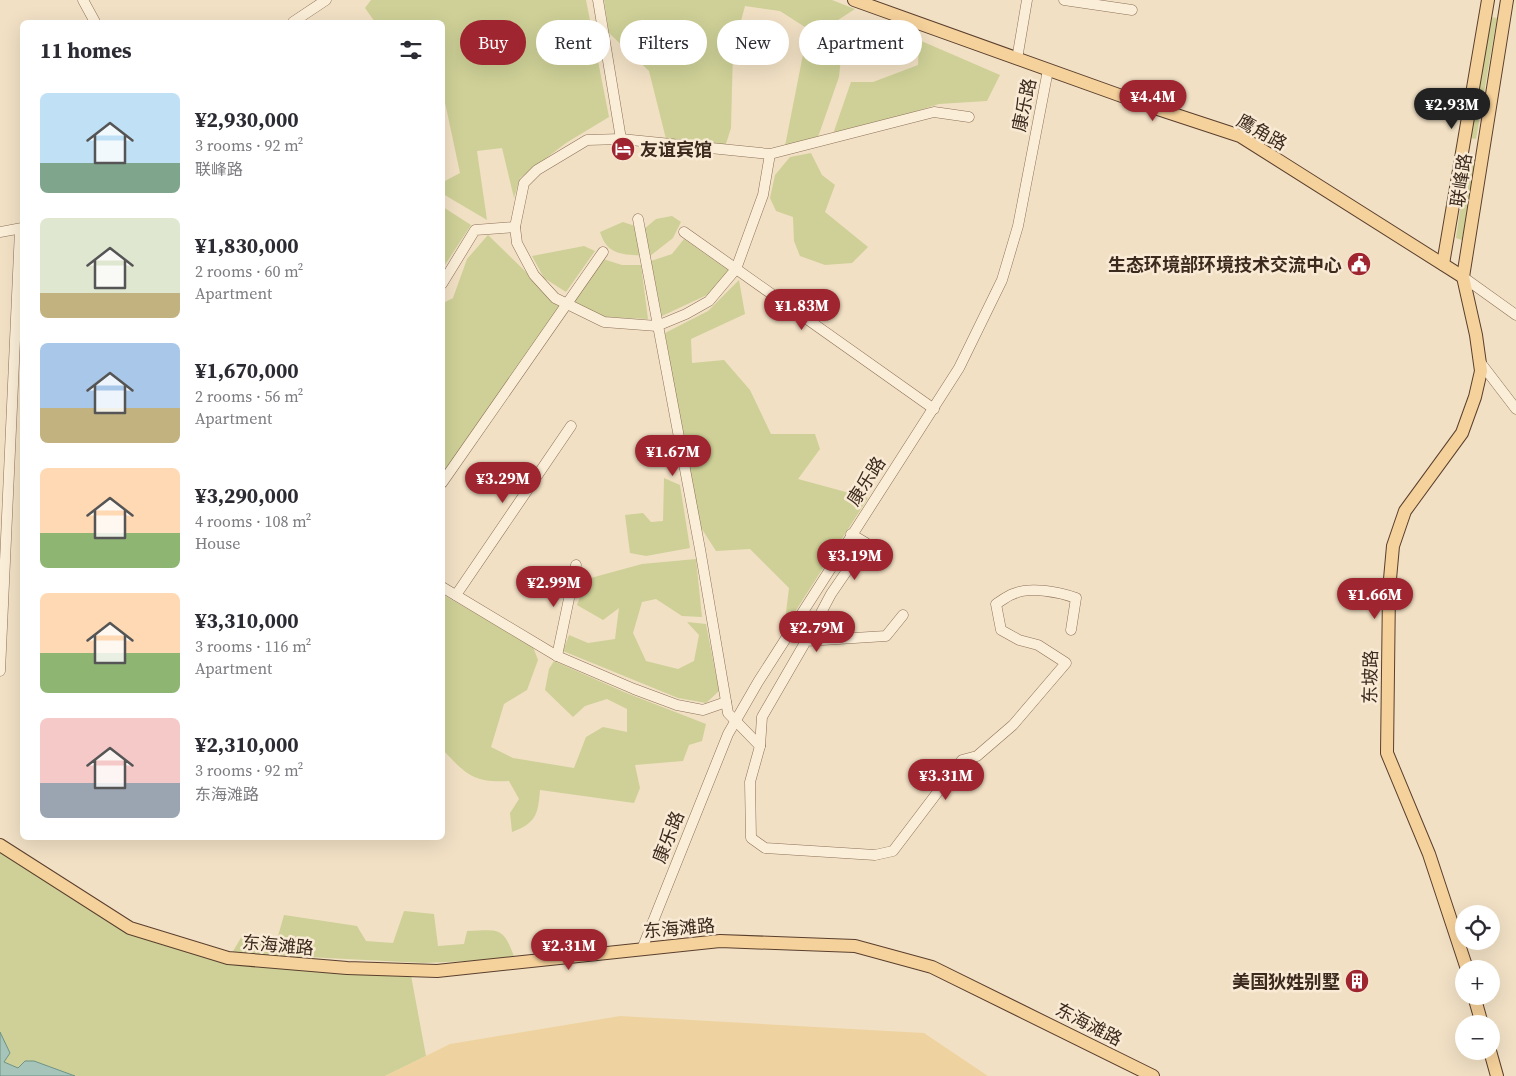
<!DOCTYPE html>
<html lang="en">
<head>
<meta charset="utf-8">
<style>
	:root { --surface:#fff; --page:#f7f7f7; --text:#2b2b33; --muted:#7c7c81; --accent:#9f2631 }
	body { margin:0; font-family:"Source Serif 4","Noto Sans SC",serif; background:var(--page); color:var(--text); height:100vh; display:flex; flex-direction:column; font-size:19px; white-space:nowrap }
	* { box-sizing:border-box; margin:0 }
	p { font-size:16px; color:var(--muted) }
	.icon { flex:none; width:28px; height:28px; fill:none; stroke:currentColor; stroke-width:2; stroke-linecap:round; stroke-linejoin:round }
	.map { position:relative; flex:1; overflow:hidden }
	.sheet { position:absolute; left:20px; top:20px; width:425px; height:820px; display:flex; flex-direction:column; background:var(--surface); border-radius:8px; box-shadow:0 5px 20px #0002 }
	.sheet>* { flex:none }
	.top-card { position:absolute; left:460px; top:20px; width:475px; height:45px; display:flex; gap:10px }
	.controls { position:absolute; left:1455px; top:905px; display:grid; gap:10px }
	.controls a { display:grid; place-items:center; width:45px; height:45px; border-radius:50%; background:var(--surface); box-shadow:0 5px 20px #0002; font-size:25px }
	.price { position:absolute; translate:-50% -42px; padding:0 11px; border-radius:18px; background:var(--accent); color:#fff; font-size:16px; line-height:32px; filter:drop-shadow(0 1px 2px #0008) }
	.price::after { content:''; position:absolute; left:50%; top:30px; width:15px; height:11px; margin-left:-8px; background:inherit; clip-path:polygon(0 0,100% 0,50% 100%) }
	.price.selected { background:#222; color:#fff }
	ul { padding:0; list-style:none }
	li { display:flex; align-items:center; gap:15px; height:125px; padding:0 20px }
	li span { display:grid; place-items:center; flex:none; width:140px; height:100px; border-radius:8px; color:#555 }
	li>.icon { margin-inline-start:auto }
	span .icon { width:60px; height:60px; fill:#fffc; stroke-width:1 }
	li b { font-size:21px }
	h2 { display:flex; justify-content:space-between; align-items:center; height:60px; padding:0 20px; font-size:21px }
	.tag { padding:0 18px; border-radius:22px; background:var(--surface); box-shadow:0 5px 20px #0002; font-size:18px; line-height:45px }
	.tag.selected { background:var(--accent); color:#fff }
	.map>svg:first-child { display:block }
	.green { fill:#ced097 }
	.sand { fill:#eed3a0 }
	.water { fill:#a6c4b9; stroke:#6c9386 }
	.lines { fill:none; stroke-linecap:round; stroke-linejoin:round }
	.minor-casing { stroke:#8d7059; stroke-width:11 }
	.major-casing { stroke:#5a3f2e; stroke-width:14 }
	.minor { stroke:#fbeed8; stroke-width:10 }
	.major { stroke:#f5d19b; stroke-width:12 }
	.labels { text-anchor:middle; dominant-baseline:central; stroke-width:5; stroke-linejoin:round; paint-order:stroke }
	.street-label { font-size:18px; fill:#3c2a1e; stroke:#f8ead4 }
	.poi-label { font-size:18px; font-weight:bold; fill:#3c2a1e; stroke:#f8ead4; text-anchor:end }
</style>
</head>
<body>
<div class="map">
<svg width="1516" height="1076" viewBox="0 0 1516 1076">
	<rect width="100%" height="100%" fill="#f1e0c4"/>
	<g class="green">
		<path d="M371,0H586L609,117L566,143L520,178L514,198L502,148L477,151L487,220L443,194V182L460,173L443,93L442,22H375L365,8Z"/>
		<path d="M604,0H832L855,9L835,22L843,39L839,77L818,137L785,146L808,29L780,11L745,6L733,50L731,128L724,150L667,143L649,71L609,33Z"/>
		<path d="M1490,17L1497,18L1476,139L1470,138Z"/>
		<path d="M919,40L1000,75L987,101L939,104L860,129L833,134L851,82H873L918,65Z"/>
		<path d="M811,153L822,175L835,185L825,212L868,247L852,263L825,265L800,256L794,241L793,217L776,211L770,198L775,175L790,157Z"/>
		<path d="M1468,153L1476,155L1462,240L1456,238Z"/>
		<path d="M443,207L471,225L443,268L442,265Z"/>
		<path d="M672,216L681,222L673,238L650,256C627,254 608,258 600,232L623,222L644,229L656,219Z"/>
		<path d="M488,235L560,305L443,476V303L453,298L467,259Z"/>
		<path d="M684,239L731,272L709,294L662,316L651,261L672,254Z"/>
		<path d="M584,246L595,251L566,292L544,278L532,256Z"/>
		<path d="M603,259L622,265H641L648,319L602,317L574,302Z"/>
		<path d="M739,280L745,314L691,339L692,363L724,360L750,390L771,434H815L820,449L798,479L868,498L784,629L789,588L750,549L716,551L698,523L665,333L708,311Z"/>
		<path d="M664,478L680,485L690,548L646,556L630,553L625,515L643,513L651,522L663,521Z"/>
		<path d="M696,559L702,617L682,616L656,599L642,602L633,633L646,661L678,669L694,661L699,635L687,622L706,624L719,691L706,703L678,698L563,651L569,635L588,643L615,639L619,608L603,620L577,605L587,579L642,564Z"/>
		<path d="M442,594L533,647L538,660L527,690L504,704L491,747L513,758L574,768L586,737L603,727L627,732V709L607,699L585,706L573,717L545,690L549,669L554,661L624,692L706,724L702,741L689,745L683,761L635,765L640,788L634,803L540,790C538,815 536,823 512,832L510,813L519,799L509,781C473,783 466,774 443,750Z"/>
		<path d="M0,845L131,928L249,960L410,970L426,1056L385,1076H75L34,1061L18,1068L4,1062L10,1053L0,1032Z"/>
		<path d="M404,911L434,914L438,946L464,944L467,931C500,930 503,926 515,959L424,963L232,953L242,936H278L284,915L357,926L366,941L393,943Z"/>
	</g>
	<path class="sand" d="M620,1016L924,1033L988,1076H385L450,1044Z"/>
	<path class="water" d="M0,1032L10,1053L4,1062L18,1068L25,1061H34L75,1076H0Z"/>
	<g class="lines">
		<g class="minor-casing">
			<g id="minor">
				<path d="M83,0L95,22"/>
				<path d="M598,0L621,139"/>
				<path d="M1064,0L1132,10"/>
				<path d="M293,22L326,0"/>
				<path d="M1017,59L1027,0"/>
				<path d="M770,154L763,195L736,269L709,301L686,314L657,326L604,322L555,298L534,275L517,243L515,227L524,183L537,170L587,140L621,139L770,154L934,112L969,117"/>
				<path d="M638,219L700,549L728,713L760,746L750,782L751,838L765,848L875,855L893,851L962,760L977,756L1013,725L1066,663L1038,645L1019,640L1001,630L996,604C1001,601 1007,596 1013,594C1030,586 1059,592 1076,598L1071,630"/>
				<path d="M0,232L22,228"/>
				<path d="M684,232L934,409"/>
				<path d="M1463,277L1516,315"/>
				<path d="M442,284L475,230L515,227"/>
				<path d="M1480,362L1516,409"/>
				<path d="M442,483L603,252"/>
				<path d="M442,587L557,656L634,689L677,705L703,710L726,702"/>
				<path d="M456,595L571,426"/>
				<path d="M806,641L831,594L866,543L851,534"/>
				<path d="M557,656L576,565"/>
				<path d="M0,671L20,230"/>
				<path d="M760,746L762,717L806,641L886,636L903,615"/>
				<path d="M642,949L728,734L758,682L959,368L1002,280L1018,226L1048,70"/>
			</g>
		</g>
		<g class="major-casing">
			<g id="major">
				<path d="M854,0L1158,109L1240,136L1463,277"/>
				<path d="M1443,264L1488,0"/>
				<path d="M0,845L130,928L228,958L347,968L437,971L720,941L855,946L932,967L1153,1076"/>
				<path d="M1467,969L1429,854L1387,753L1389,590L1393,546L1405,511L1462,433L1475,397L1481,371L1476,335L1463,277L1507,0"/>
				<path d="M1474,996L1482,1024"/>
				<path d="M1490,1051L1497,1076"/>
			</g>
		</g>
		<use href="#minor" class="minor"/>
		<use href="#major" class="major"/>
	</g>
	<defs>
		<g id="hotel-disc" transform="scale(1.25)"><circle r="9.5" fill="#9f2631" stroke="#f8ead4"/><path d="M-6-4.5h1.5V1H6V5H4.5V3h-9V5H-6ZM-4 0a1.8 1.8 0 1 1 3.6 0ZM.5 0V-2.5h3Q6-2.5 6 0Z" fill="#fff"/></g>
		<g id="civic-disc" transform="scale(1.25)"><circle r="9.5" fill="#9f2631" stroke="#f8ead4"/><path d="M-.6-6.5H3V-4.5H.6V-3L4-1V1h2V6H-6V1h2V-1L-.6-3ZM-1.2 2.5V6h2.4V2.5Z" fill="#fff"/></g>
		<g id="building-disc" transform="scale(1.25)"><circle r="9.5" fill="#9f2631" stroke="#f8ead4"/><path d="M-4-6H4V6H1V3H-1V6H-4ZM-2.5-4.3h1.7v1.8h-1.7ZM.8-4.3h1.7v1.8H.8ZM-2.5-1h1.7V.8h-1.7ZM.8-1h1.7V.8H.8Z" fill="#fff"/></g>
	</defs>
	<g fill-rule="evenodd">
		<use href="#hotel-disc" x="623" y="149"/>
		<use href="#civic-disc" x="1359" y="264"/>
		<use href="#building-disc" x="1357" y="981"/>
	</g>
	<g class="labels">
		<g class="street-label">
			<text transform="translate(1024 105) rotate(-78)">康乐路</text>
			<text transform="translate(1262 132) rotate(29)">鹰角路</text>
			<text transform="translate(1461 180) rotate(-81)">联峰路</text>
			<text transform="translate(866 481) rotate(-57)">康乐路</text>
			<text transform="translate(1370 677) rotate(-89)">东坡路</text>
			<text transform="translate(668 837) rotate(-68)">康乐路</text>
			<text transform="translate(679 928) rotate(-5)">东海滩路</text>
			<text transform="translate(278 945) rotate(5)">东海滩路</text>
			<text transform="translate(1089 1024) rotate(27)">东海滩路</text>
		</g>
		<g class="poi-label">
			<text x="640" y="149" text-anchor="start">友谊宾馆</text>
			<text x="1342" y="264">生态环境部环境技术交流中心</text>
			<text x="1340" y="981">美国狄姓别墅</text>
		</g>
	</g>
</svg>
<div class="controls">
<a><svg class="icon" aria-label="locate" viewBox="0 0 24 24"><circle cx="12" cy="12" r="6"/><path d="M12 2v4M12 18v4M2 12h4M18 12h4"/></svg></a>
<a>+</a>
<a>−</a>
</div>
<b class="price" style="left:1153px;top:122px">¥4.4M</b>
<b class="price selected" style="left:1452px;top:130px">¥2.93M</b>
<b class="price" style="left:802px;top:331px">¥1.83M</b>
<b class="price" style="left:673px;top:477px">¥1.67M</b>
<b class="price" style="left:503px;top:504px">¥3.29M</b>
<b class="price" style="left:855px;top:581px">¥3.19M</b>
<b class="price" style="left:554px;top:608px">¥2.99M</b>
<b class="price" style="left:1375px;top:620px">¥1.66M</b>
<b class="price" style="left:817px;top:653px">¥2.79M</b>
<b class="price" style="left:946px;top:801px">¥3.31M</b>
<b class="price" style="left:569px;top:971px">¥2.31M</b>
<div class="top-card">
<a class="tag selected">Buy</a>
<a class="tag">Rent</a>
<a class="tag">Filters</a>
<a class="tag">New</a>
<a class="tag">Apartment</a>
</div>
<section class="sheet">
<h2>11 homes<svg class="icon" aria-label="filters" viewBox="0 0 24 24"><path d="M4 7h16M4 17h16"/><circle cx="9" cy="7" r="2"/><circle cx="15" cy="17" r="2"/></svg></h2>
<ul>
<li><span style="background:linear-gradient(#bfe0f5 70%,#7fa58c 0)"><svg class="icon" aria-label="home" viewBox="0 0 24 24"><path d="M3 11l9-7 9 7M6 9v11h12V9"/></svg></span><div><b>¥2,930,000</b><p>3 rooms · 92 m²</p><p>联峰路</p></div></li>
<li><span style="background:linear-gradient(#dfe7d0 75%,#c2b280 0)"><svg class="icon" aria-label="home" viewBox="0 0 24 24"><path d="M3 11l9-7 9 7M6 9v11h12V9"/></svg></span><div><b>¥1,830,000</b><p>2 rooms · 60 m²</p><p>Apartment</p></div></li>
<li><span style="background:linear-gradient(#a9c7e8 65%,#c2b280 0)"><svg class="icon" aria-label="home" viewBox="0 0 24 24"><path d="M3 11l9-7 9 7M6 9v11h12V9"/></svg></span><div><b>¥1,670,000</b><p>2 rooms · 56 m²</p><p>Apartment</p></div></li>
<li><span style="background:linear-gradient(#ffd9b3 65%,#8fb573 0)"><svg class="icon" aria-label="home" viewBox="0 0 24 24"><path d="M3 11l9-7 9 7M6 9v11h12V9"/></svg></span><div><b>¥3,290,000</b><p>4 rooms · 108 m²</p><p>House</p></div></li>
<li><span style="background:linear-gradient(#ffd9b3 60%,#8fb573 0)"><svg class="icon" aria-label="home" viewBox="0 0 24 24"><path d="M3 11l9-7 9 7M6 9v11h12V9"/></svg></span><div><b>¥3,310,000</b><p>3 rooms · 116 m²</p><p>Apartment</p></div></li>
<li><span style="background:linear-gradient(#f6c9c9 65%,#9aa5b1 0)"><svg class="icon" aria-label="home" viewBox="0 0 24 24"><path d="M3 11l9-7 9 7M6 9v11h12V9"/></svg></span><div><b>¥2,310,000</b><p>3 rooms · 92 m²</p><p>东海滩路</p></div></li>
</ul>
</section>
</div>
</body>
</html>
